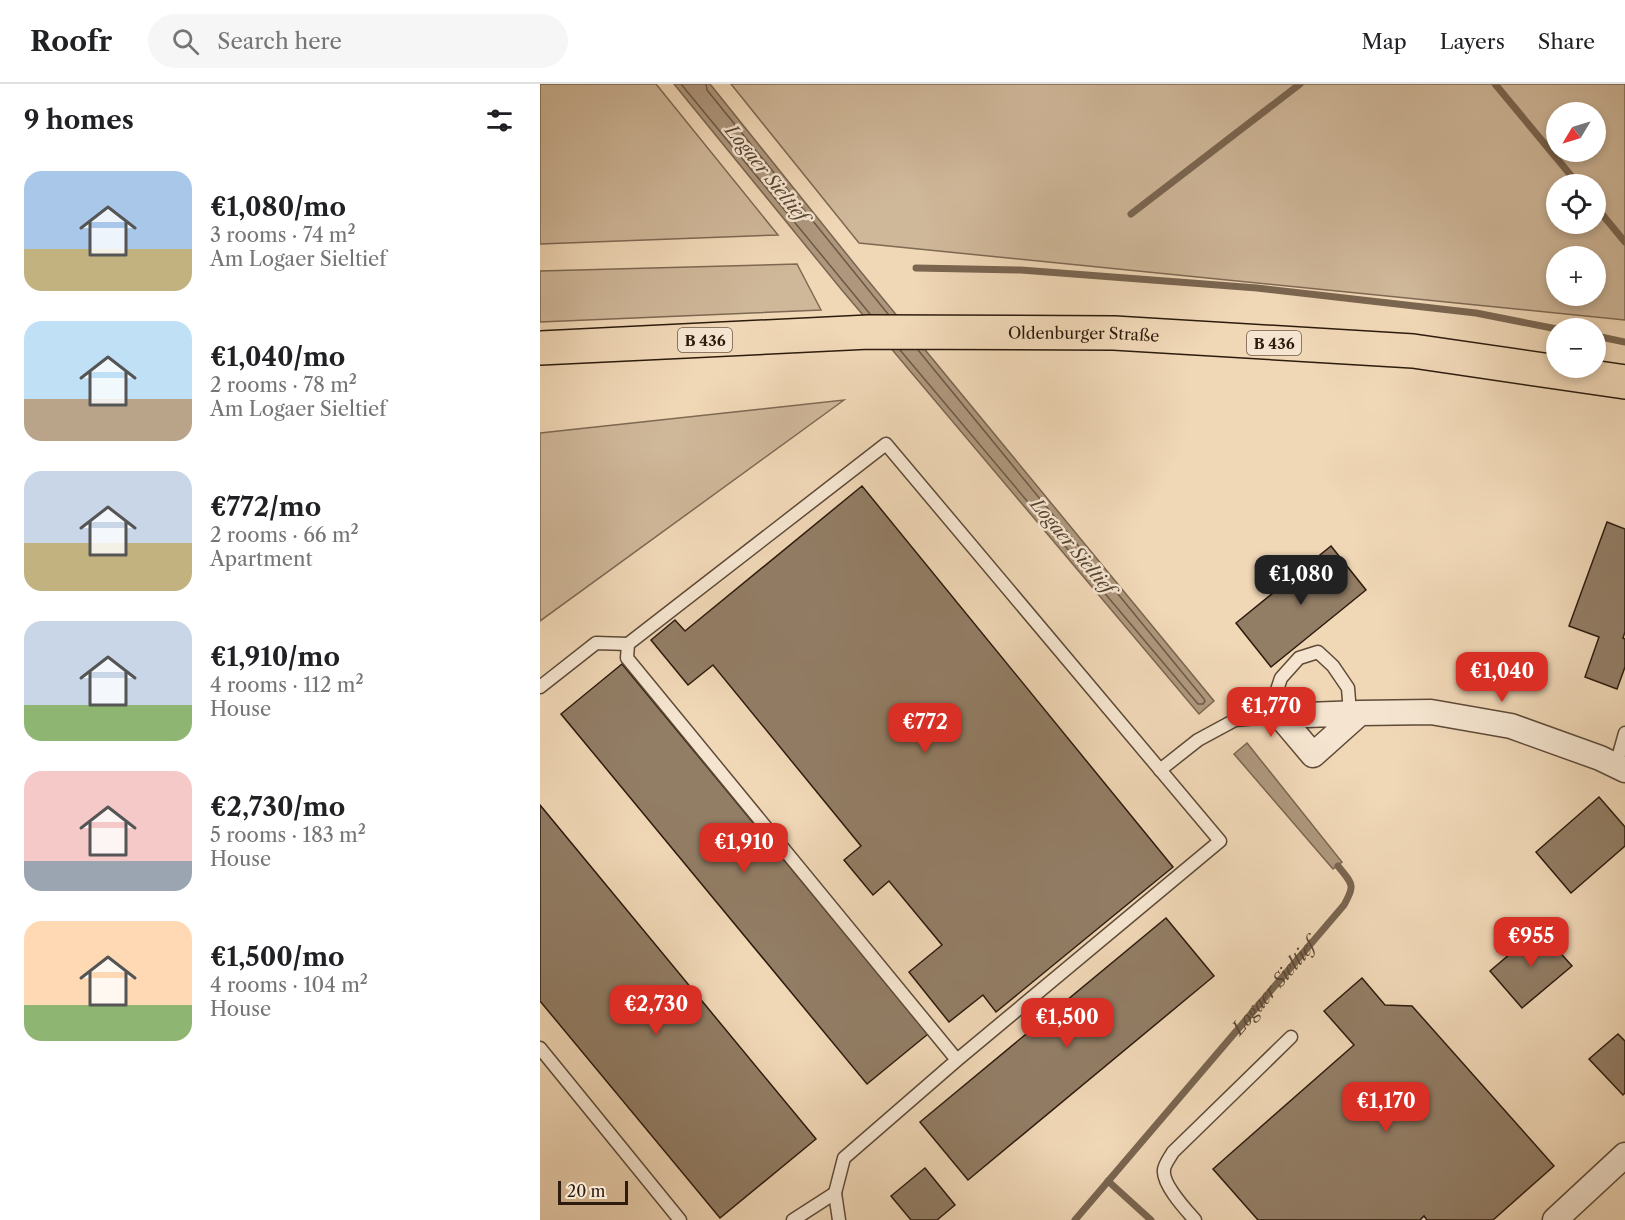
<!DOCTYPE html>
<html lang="en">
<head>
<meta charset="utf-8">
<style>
	:root { --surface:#fff; --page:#f6f6f6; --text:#202124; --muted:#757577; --line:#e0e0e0; --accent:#d93025 }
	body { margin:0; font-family:"Libre Caslon Text",serif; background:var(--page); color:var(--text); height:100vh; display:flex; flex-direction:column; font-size:22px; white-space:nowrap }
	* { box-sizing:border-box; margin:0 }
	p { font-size:20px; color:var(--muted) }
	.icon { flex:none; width:33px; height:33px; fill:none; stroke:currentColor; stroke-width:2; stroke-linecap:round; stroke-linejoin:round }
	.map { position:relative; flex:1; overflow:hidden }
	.drawer { display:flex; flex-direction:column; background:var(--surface); width:540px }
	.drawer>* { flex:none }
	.needle { width:39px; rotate:232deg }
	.fabs { position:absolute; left:1006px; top:18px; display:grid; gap:12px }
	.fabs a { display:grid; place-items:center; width:60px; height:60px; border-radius:50%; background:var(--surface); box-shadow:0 3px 9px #0003; font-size:30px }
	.scale { position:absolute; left:18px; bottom:15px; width:70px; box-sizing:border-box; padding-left:6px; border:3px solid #2d1b0d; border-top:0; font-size:16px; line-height:21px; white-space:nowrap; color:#2d1b0d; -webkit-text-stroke:4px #f5e5d0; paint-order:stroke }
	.price { position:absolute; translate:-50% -51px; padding:0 14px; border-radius:12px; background:var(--accent); color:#fff; font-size:20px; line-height:39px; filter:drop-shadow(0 2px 3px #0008) }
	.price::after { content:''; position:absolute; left:50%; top:36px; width:18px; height:14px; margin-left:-9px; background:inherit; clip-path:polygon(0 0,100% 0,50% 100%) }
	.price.current { background:#222; color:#fff }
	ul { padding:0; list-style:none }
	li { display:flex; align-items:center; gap:18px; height:150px; padding:0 24px }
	li span { display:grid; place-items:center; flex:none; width:168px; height:120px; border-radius:18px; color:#555 }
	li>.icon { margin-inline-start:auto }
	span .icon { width:72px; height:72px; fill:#fffc; stroke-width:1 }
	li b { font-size:26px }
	h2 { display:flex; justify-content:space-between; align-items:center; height:72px; padding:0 24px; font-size:26px }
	header { display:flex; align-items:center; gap:36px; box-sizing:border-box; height:84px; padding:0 30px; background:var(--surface); border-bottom:2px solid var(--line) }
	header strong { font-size:28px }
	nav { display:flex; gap:33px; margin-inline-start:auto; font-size:21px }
	.search { width:420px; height:54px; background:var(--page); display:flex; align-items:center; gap:15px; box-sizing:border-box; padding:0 21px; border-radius:33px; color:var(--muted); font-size:22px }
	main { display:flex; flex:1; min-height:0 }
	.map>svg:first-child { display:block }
	.green { fill:#cfb799; stroke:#7e6953; stroke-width:1.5; fill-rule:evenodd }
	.water { fill:#ae977d; stroke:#7a6550; stroke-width:1.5 }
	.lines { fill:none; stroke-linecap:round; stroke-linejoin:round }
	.shore { stroke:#6e5945; stroke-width:1.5 }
	.stream { stroke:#7a6550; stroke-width:7 }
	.building { fill:#927d65; stroke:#2d1b0d; stroke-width:1.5 }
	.service-casing { stroke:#5e4a37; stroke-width:15 }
	.minor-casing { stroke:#5e4a37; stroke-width:27 }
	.primary-casing { stroke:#2d1b0d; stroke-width:36 }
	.service { stroke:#f5e5d0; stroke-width:12 }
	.minor { stroke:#f5e5d0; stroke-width:24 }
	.primary { stroke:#f0d7b6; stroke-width:33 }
	.labels { text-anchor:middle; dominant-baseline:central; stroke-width:5; stroke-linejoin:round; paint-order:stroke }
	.shield { fill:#f5e5d0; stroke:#695848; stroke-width:1.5 }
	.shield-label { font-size:15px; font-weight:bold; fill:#2d1b0d }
	.street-label { font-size:16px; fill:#2d1b0d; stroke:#f5e5d0 }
	.water-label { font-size:18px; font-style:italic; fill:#5a4634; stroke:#f5e5d0 }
</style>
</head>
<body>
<header>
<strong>Roofr</strong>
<div class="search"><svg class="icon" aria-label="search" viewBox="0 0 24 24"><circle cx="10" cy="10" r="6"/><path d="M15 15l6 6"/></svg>Search here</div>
<nav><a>Map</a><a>Layers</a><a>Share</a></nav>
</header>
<main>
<section class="drawer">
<h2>9 homes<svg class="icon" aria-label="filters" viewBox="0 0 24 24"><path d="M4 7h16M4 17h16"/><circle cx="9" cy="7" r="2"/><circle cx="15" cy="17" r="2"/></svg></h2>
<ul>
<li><span style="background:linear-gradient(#a9c7e8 65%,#c2b280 0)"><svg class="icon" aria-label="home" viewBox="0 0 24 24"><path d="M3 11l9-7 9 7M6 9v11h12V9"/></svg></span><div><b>€1,080/mo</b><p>3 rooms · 74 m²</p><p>Am Logaer Sieltief</p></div></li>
<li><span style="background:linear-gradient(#bfe0f5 65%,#b9a48a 0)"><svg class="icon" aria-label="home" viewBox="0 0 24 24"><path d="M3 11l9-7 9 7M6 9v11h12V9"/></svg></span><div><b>€1,040/mo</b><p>2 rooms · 78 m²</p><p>Am Logaer Sieltief</p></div></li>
<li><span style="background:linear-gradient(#c9d6e8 60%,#c2b280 0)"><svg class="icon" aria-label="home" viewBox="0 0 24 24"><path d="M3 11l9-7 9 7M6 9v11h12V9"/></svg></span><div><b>€772/mo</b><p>2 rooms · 66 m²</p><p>Apartment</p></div></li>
<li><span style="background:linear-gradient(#c9d6e8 70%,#8fb573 0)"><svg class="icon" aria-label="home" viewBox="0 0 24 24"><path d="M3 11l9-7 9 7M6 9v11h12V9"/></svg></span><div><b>€1,910/mo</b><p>4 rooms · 112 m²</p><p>House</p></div></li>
<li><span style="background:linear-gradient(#f6c9c9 75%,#9aa5b1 0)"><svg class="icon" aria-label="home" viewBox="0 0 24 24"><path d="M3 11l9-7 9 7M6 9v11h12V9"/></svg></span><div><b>€2,730/mo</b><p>5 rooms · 183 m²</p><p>House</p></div></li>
<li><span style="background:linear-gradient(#ffd9b3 70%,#8fb573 0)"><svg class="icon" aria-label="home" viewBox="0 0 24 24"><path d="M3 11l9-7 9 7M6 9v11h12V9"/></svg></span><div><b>€1,500/mo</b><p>4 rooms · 104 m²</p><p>House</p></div></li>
</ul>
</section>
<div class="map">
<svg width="1085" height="1136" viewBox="0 0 1085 1136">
	<rect width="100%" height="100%" fill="#f0d7b6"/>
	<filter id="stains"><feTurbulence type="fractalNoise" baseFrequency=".00333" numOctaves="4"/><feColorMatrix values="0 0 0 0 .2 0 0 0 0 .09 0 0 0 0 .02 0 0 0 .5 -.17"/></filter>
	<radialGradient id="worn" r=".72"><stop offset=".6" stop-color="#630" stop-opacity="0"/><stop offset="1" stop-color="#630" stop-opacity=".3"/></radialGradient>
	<g class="green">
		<path d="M0,0H116L238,151L0,160Z"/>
		<path d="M191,0H1085V236L319,159ZM1056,28V68H1017V28ZM1056,100V140H1017V100ZM1017,172H1056V212H1017Z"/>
		<path d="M257,180L281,226L0,238V187Z"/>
		<path d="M304,316L0,537V349Z"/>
	</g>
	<g class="water">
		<path d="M134,0H170L321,188L674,617L659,630L301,205Z"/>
		<path d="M707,659L802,778L793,785L694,670Z"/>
	</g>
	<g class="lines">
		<g class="shore">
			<path d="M141,0L330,230"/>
			<path d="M166,0L167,6L348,230"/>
			<path d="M360,266L658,620H663L665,617L664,615L378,266"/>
		</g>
		<g class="stream">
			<path d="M955,0L1038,100"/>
			<path d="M1056,123L1085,158"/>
			<path d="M591,130L760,0"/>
			<path d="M376,184L481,186L717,204L936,229L1017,245"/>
			<path d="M1056,252L1085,258"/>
			<path d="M568,1097L611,1136"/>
			<path id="s1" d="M535,1136L804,821C816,800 812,800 798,782"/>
		</g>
	</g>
	<g class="building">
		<path d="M322,402L633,783L456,928L443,911L409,938L369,888L402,861L349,797L333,811L304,776L321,762L173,581L148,601L111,556L135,536L145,547Z"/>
		<path d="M1067,438L1085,445V548L1083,554L1085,555V583L1077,605L1045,593L1059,553L1029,542Z"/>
		<path d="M791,462L826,506L731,583L696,539Z"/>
		<path d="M82,580L388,950L327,1000L21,630Z"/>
		<path d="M1059,713L1085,743V762L1031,809L996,768Z"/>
		<path d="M0,721L276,1055L180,1134L0,917Z"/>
		<path d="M626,834L674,892L428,1096L380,1038Z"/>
		<path d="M999,845L1032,882L982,924L950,887Z"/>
		<path d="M822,894L845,921L872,922L1014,1082L953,1136H887L884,1132L880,1136H718L673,1085L814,961L784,927Z"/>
		<path d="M1078,950L1085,957V1009L1083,1011L1049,975Z"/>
		<path d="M385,1084L415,1121L397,1136H371L351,1112Z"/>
	</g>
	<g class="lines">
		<g class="service-casing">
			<g id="service">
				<path d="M0,603L56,559L88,560"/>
				<path d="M1076,681L1085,649"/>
				<path d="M620,686L658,656L695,636L740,632L735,612L741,594L759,574L778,568L793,582L808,604L810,629"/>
				<path d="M0,964L140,1136"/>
				<path d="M253,1136L295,1109"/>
				<path d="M299,1136L295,1109L304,1074L417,976L680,757L346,360L88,560L87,574L417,976"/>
				<path d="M655,1136C646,1126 622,1100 624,1086C624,1081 630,1073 633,1068L751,953"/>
			</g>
		</g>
		<g class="minor-casing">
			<g id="minor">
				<path d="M820,629L773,671L740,632L820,629L891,628L971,642L1060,674L1085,686"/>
				<path d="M1015,1136L1085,1071"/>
			</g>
		</g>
		<g class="primary-casing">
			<g id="primary">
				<path id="s2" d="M0,264L329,248L574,249L873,267L1085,298"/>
			</g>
		</g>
		<use href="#service" class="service"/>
		<use href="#minor" class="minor"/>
		<use href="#primary" class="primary"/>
	</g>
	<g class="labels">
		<g class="shield">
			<rect x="138" y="244" width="54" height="24" rx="4.5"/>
			<rect x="707" y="247" width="54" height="24" rx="4.5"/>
		</g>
		<g class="shield-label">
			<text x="165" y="256">B 436</text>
			<text x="734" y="259">B 436</text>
		</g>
		<g class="street-label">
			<text stroke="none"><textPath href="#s2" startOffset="544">Oldenburger Straße</textPath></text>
		</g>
		<g class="water-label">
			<text transform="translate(226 89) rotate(51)">Logaer Sieltief</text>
			<text transform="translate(532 462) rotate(50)">Logaer Sieltief</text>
			<text stroke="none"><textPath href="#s1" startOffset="306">Logaer Sieltief</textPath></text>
		</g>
	</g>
	<rect width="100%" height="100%" filter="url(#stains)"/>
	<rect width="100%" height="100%" fill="url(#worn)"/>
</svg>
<div class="fabs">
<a><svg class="needle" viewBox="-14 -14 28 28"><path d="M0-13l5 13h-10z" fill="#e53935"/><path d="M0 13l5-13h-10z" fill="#757577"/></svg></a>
<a><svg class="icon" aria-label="locate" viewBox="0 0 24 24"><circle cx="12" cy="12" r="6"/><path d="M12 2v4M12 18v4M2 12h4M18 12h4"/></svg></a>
<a>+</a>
<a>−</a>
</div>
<div class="scale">20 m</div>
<b class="price current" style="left:761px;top:522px">€1,080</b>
<b class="price" style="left:962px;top:619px">€1,040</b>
<b class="price" style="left:731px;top:654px">€1,770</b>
<b class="price" style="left:385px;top:670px">€772</b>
<b class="price" style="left:204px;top:790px">€1,910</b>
<b class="price" style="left:991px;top:884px">€955</b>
<b class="price" style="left:116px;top:952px">€2,730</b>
<b class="price" style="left:527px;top:965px">€1,500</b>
<b class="price" style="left:846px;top:1049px">€1,170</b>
</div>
</main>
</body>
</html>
